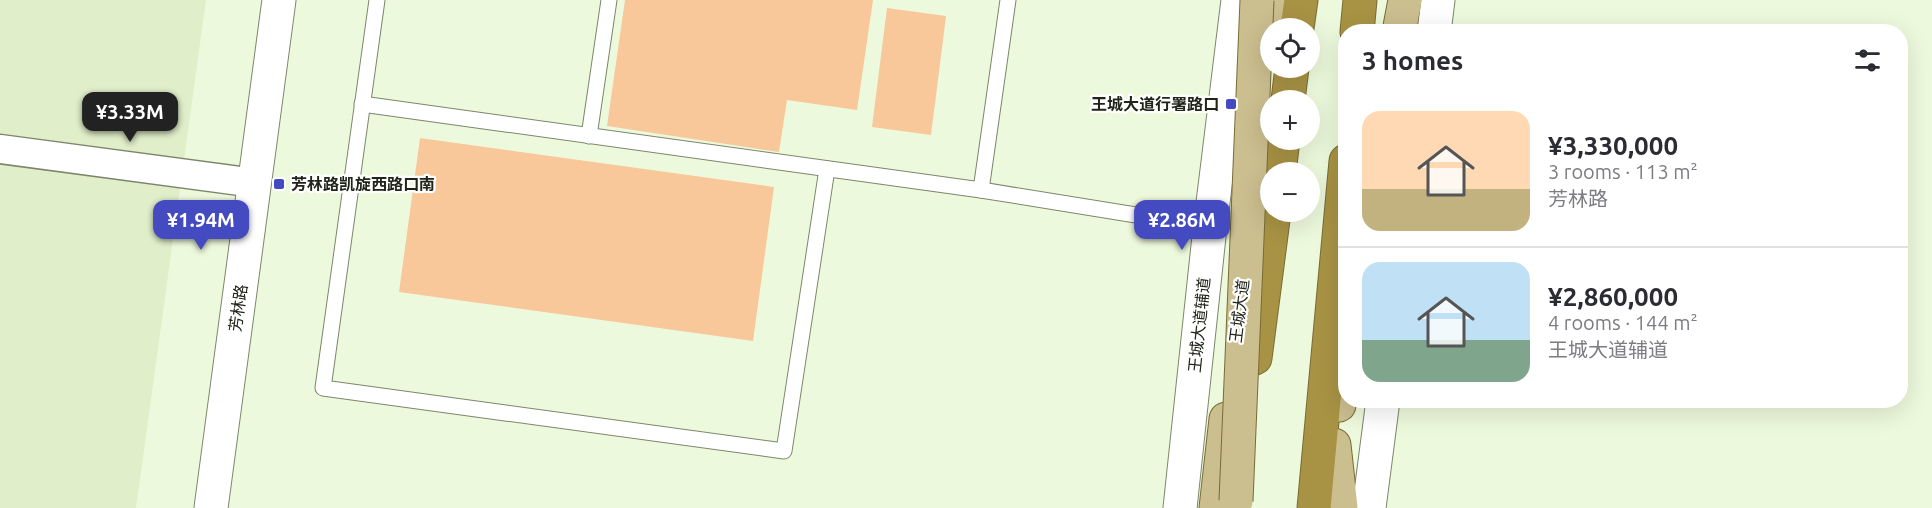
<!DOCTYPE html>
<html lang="en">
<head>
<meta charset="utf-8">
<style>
	:root { --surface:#fff; --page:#f7f7f7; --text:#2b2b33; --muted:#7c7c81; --line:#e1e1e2; --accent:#444bc0 }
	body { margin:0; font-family:Ubuntu,"Noto Sans SC",sans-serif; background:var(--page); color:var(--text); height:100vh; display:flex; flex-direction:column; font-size:22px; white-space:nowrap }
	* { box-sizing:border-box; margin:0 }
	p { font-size:20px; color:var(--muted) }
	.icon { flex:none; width:33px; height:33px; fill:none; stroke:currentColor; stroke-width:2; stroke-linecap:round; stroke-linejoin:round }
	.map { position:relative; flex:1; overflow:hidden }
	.sheet { position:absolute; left:1338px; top:24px; width:570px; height:384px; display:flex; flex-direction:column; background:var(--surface); border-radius:24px; box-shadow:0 6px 24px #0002 }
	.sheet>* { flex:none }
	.controls { position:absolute; left:1260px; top:18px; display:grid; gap:12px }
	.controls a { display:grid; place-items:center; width:60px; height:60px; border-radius:50%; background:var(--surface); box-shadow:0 6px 24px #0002; font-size:30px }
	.price { position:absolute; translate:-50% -51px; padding:0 14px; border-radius:12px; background:var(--accent); color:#fff; font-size:20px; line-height:39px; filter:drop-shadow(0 2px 3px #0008) }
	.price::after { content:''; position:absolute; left:50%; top:36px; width:18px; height:14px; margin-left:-9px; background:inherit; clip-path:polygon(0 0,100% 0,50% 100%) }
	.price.on { background:#222; color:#fff }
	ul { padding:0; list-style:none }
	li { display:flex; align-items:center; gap:18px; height:150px; padding:0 24px }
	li+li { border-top:2px solid var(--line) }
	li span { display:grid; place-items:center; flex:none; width:168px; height:120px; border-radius:18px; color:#555 }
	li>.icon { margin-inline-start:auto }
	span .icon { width:72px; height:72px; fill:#fffc; stroke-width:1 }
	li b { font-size:26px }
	h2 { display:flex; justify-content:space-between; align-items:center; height:72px; padding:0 24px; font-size:26px }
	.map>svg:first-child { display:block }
	.built { fill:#e0eeca }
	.green { fill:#f8c89a }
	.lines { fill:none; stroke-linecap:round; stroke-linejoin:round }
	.lane-casing { stroke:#7c866c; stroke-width:17 }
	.street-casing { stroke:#7c866c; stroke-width:31 }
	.secondary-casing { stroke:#7c866c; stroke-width:35 }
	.primary-casing { stroke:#786c35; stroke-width:35 }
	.highway-casing { stroke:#786c35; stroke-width:35 }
	.lane { stroke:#fff; stroke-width:15 }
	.street { stroke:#fff; stroke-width:28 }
	.secondary { stroke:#fff; stroke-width:33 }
	.primary { stroke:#cbbe8f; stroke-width:33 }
	.highway { stroke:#a89344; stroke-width:33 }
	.primary-bridge-casing { stroke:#786c35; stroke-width:35; stroke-linecap:butt }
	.primary-bridge { stroke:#cbbe8f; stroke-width:33 }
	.poi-dot { fill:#444bc0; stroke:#fff; stroke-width:2 }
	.labels { text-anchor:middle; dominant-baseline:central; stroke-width:4.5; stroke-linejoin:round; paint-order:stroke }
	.poi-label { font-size:16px; font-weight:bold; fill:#202419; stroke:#fff; text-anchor:end }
	.street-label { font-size:16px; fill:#202419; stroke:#fff }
</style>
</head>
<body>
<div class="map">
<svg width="1932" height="508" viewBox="0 0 1932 508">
	<rect width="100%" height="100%" fill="#edf9dc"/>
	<path class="built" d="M0,0H206L136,508H0Z"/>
	<g class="green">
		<path d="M625,0H873L857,110L787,100L779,152L607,126Z"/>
		<path d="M887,8L946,16L931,135L872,127Z"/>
		<path d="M420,138L774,187L753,341L399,292Z"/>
	</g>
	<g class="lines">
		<g class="lane-casing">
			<g id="lane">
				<path d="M377,0L323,388L784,451L827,169"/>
				<path d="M362,104L981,190L1210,227"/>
				<path d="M589,136L609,0"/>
				<path d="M981,190L1008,0"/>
			</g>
		</g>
		<g class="street-casing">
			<path id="street" d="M0,149L255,183"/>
		</g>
		<g class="secondary-casing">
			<g id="secondary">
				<path d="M1434,32L1438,0"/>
				<path d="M211,508L279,0"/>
				<path d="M1180,508L1210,227L1238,0"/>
				<path d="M1369,508L1383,400"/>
			</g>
		</g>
		<g class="primary-casing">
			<g id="primary">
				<path d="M1272,28L1275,0"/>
				<path d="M1399,32L1405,0"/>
				<path d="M1339,405L1346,350"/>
				<path d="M1334,445L1341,508"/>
				<path d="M1216,508L1226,419"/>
			</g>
		</g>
		<g class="highway-casing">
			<g id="highway">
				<path d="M1297,28L1301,0"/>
				<path d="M1357,32L1360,0"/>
				<path d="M1288,100L1292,68"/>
				<path d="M1279,172L1283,140"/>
				<path d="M1255,358L1274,212"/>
				<path d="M1314,508L1346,161"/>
			</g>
		</g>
		<use href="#lane" class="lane"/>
		<use href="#street" class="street"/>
		<use href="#secondary" class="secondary"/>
		<use href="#primary" class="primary"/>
		<use href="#highway" class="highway"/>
		<g class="primary-bridge-casing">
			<path id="primary-bridge" d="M1236,501L1257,0"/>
		</g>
		<use href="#primary-bridge" class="primary-bridge"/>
	</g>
	<g class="poi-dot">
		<rect x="1225" y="98" width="12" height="12" rx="3"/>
		<rect x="273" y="178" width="12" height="12" rx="3"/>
	</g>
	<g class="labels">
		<g class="poi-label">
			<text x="1219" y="104">王城大道行署路口</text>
			<text x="291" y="184" text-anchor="start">芳林路凯旋西路口南</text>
		</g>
		<g class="street-label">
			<text transform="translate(238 308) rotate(-82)">芳林路</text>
			<text transform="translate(1239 311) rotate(-83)">王城大道</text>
			<text transform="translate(1199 325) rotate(-84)">王城大道辅道</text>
		</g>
	</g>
</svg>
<div class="controls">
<a><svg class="icon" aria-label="locate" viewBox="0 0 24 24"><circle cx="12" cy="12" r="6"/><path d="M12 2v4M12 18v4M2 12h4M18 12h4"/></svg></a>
<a>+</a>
<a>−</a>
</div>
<b class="price on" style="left:130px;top:143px">¥3.33M</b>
<b class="price" style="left:201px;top:251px">¥1.94M</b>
<b class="price" style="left:1182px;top:251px">¥2.86M</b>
<section class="sheet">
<h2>3 homes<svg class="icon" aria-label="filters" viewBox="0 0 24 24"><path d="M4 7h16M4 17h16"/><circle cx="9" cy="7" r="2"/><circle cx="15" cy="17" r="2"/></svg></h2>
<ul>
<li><span style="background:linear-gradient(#ffd9b3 65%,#c2b280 0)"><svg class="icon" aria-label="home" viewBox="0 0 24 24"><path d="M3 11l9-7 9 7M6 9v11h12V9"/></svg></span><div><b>¥3,330,000</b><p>3 rooms · 113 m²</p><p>芳林路</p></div></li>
<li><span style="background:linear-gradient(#bfe0f5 65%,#7fa58c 0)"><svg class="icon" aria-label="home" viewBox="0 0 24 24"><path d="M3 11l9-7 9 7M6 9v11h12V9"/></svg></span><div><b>¥2,860,000</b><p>4 rooms · 144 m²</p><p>王城大道辅道</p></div></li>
</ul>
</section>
</div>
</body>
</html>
